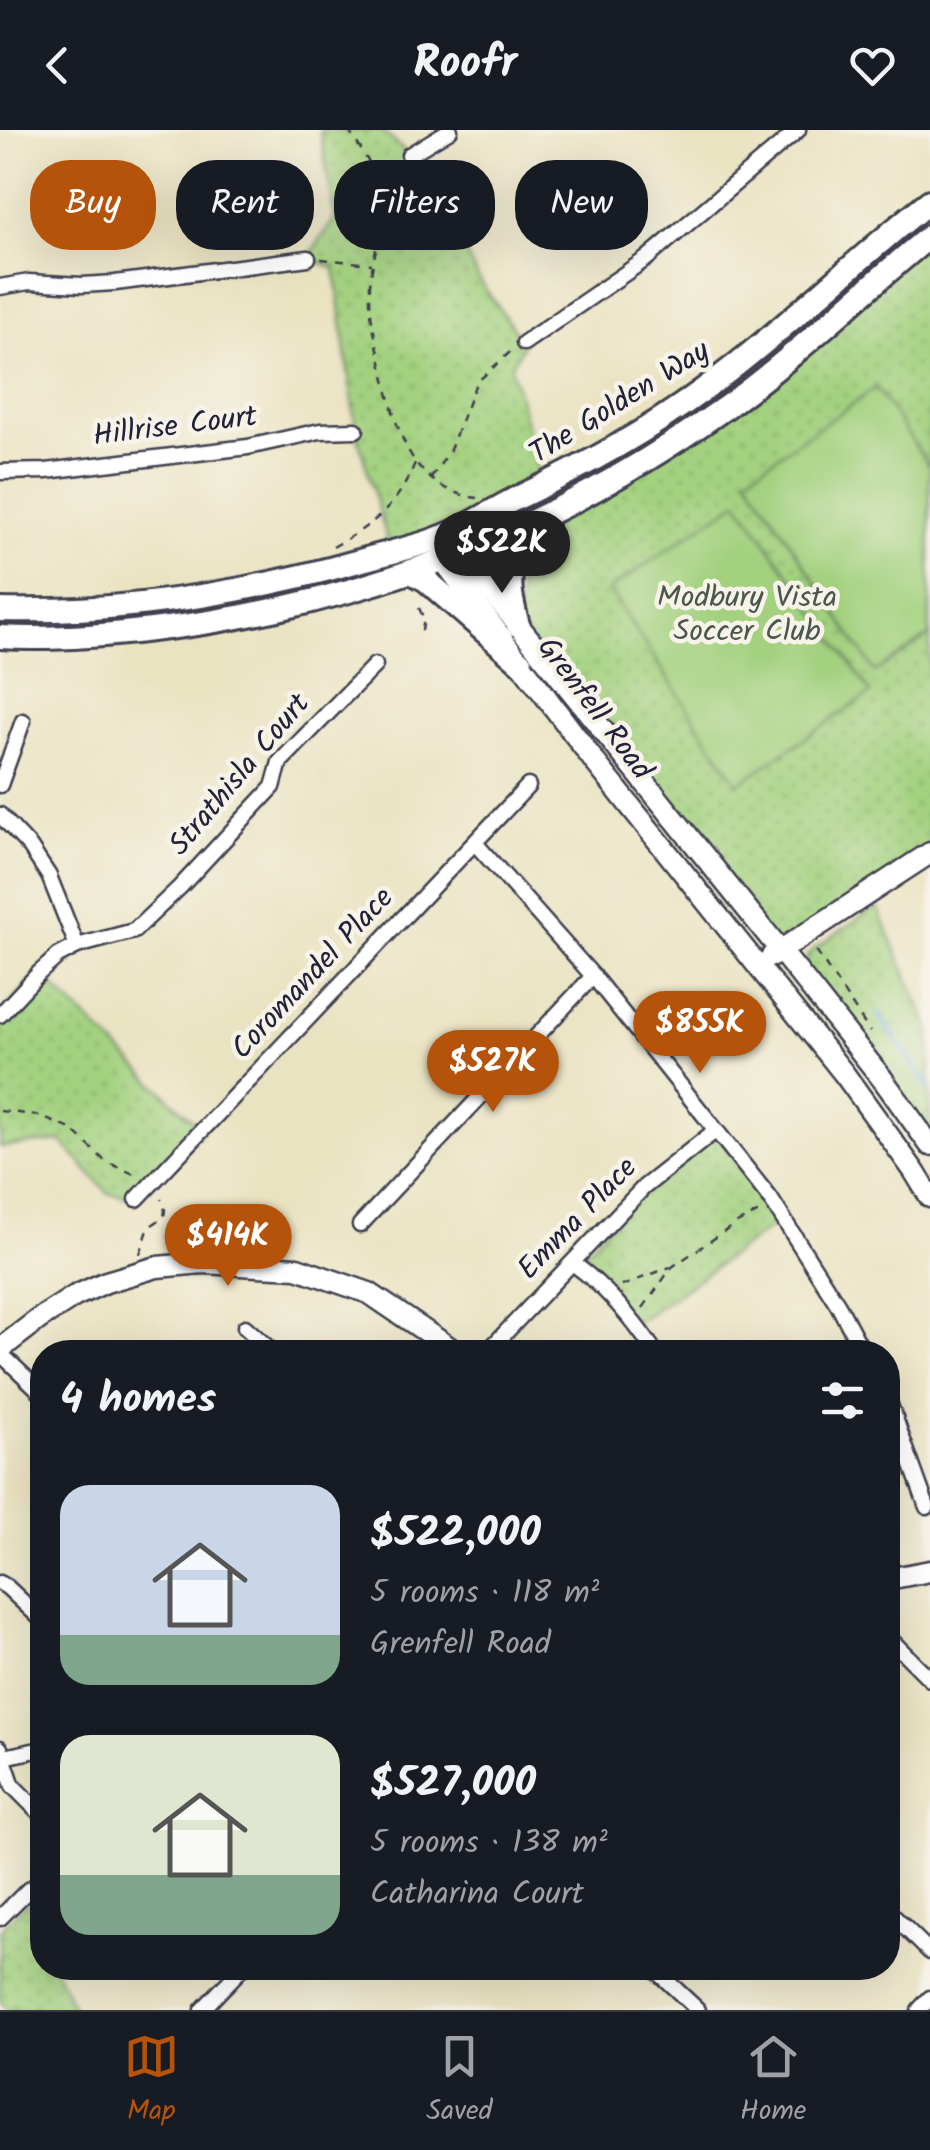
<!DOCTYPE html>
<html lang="en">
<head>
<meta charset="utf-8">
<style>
	:root { --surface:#171b24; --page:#242831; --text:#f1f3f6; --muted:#9ea1a6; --line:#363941; --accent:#b45309 }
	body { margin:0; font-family:Kalam,sans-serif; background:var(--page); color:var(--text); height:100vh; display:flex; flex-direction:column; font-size:38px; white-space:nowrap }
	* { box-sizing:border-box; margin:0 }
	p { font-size:32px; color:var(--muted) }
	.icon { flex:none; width:55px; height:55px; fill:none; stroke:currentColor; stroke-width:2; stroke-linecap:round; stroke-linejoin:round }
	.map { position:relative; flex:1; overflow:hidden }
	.details { position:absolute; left:30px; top:1210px; width:870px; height:640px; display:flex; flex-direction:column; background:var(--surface); border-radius:40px; box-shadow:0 10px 40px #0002 }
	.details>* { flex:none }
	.top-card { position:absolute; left:30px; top:30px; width:870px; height:90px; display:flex; gap:20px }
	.price { position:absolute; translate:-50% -85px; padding:0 22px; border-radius:35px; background:var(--accent); color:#fff; font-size:32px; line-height:65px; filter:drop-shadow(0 2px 5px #0008) }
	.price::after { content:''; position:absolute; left:50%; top:60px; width:30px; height:22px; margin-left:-15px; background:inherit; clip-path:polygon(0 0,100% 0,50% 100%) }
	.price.current { background:#222; color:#fff }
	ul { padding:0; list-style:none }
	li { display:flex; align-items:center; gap:30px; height:250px; padding:0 30px }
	li span { display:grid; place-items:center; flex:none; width:280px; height:200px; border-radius:30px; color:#555 }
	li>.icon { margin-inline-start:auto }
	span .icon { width:120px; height:120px; fill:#fffc; stroke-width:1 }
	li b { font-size:42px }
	h2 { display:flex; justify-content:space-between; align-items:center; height:120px; padding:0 30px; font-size:42px }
	.chip { padding:0 35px; border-radius:40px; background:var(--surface); box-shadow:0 10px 40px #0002; font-size:35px; line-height:90px }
	.chip.current { background:var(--accent); color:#fff }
	header { display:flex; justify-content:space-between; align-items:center; height:130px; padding:0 30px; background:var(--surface); font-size:45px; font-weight:600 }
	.tabs { display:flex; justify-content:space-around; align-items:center; height:140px; border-top:2px solid var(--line); background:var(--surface); font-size:28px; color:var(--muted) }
	.tabs a { display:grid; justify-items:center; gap:5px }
	.tabs .current { color:var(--accent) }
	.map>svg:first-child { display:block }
	.green { fill:url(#green-dots); stroke:#627a5d; stroke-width:2.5 }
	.pitch { fill:#a3d17f; stroke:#627a5d; stroke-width:2.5 }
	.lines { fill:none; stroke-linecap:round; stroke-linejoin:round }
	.stream { stroke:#6face1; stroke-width:5 }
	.street-casing { stroke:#403f4f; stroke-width:19 }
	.secondary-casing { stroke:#403f4f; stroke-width:25 }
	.primary-casing { stroke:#403f4f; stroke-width:28 }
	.path { stroke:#403f4f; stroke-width:2.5; stroke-dasharray:8 8; stroke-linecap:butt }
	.street { stroke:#fff; stroke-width:14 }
	.secondary { stroke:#fff; stroke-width:20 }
	.primary { stroke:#fff; stroke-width:22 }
	.labels { text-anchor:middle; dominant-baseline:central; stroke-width:9; stroke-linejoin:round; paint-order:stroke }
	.street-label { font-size:30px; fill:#22223b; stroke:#f7f3e8 }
	.park-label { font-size:30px; fill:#49574f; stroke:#f7f3e8 }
</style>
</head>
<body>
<header><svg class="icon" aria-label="back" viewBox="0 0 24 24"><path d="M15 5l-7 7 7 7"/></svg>Roofr<svg class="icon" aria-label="heart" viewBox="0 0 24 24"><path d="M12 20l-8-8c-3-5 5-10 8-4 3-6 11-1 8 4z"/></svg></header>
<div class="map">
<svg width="930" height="1880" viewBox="0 0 930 1880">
	<defs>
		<pattern id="green-dots" width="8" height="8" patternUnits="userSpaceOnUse" patternTransform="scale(2.5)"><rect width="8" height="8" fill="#a3d17f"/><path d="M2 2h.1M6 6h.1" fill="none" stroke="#8cb36f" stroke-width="1.8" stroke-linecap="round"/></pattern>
	</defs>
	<rect width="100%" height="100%" fill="#f7f3e8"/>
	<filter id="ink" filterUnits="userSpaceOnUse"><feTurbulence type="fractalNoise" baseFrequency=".01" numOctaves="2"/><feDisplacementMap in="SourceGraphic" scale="20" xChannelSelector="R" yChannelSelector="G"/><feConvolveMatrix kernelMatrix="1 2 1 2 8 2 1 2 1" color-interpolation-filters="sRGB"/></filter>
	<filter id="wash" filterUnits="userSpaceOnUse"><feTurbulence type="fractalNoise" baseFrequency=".0048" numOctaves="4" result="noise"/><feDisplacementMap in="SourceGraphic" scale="40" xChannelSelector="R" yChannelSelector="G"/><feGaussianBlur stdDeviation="2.25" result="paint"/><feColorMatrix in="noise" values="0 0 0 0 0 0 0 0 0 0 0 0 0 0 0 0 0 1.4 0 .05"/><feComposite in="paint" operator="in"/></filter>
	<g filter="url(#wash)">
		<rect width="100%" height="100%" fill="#eae3c2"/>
		<g class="green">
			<path d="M320,0H381L409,25L428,53L481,153L524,213L511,236L543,357L391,423L356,300L335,138L308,128L335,88Z"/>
			<path d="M930,108V723L780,820L518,495L519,425L562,379L643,332Z"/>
			<path d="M877,776L930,899V1005L805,838L807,827L814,819Z"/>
			<path d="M39,843L203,1000L137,1069L108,1063L61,1011L0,1017V885Z"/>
			<path d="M715,1001L784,1088L636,1193L574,1134L644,1057Z"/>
			<path d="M28,1772L42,1808V1838H55L74,1880H7L0,1872V1800Z"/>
		</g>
		<g class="pitch">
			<path d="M876,258L930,337V505L875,542L747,347Z"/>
			<path d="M738,371L871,563L738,654L609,460Z"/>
		</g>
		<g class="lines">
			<path class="stream" d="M878,884L930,958"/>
		</g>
	</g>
	<g filter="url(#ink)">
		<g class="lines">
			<g class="street-casing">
				<g id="street">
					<path d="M409,25L450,0"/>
					<path d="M0,157L29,152L82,155L115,153L308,128"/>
					<path d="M524,213L646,129L798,0"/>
					<path d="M0,342L46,341L248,317L320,301L356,300"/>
					<path d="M0,655L23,591"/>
					<path d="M0,685L30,717L49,746L77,816"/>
					<path d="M475,713L593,846L770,1068L838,1175L863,1222"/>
					<path d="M0,885L39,843L58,826L77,816L134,801L180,757L273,657L280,632L375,535"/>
					<path d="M137,1069L528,656"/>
					<path d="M360,1095L593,846"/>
					<path d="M574,1134C607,1158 632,1188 655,1222"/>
					<path d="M245,1197L273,1222"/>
					<path d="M487,1222L644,1057L715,1001"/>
					<path d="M0,1223L42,1263"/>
					<path d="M888,1269L927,1377"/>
					<path d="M0,1453L7,1457L42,1490"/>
					<path d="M888,1507L930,1549"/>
					<path d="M0,1618L13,1656L42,1685"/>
					<path d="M4,1627L42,1619"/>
					<path d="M888,1781L930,1822"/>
					<path d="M0,1788L28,1760L42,1751"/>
					<path d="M653,1838L698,1880"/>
					<path d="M202,1880L242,1838"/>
					<path d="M919,1880L930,1868"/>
				</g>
			</g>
			<g class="secondary-casing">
				<g id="secondary">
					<path d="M442,414L443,430L595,632L845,945L914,1041L930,1067"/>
					<path d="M451,415L460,423L809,856L884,951L930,1015"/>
					<path d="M772,826L930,723"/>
					<path d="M0,1219L39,1189L75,1166L106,1152L157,1137L203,1133L297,1138L369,1163L456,1222"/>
					<path d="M888,1449L930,1441"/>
				</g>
			</g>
			<g class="primary-casing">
				<g id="primary">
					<path d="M411,442L426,450L521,533"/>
					<path d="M0,480C122,483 242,464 359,431C386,423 413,418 439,408C465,399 489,382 513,370C579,339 644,304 703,260C783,202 852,132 930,71"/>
					<path d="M518,495C503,440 509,434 546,392"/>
					<path d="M0,507C51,510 101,506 152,500C362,476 554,400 726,277C798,225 861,162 930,106"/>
				</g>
			</g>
			<g class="path">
				<path d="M348,0C363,22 377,41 381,68C385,102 368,134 370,167C370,190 377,214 382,236C395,294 407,358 477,368"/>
				<path d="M377,55L393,46"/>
				<path d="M321,129L372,134"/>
				<path d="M431,348L449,322L476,253L510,222"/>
				<path d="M333,417C374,394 397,377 415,333"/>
				<path d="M419,478L424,489L421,506"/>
				<path d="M816,821L870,902"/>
				<path d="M0,981L36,985L71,999L105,1031L136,1045"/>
				<path d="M140,1124L149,1097L164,1087L165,1080L161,1069"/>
				<path d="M622,1156L670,1137"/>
				<path d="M643,1178L672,1137L737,1093L759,1082"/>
			</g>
			<use href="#street" class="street"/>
			<use href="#secondary" class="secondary"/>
			<use href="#primary" class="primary"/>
		</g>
	</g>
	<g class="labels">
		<g class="street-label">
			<text transform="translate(620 273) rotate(-32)">The Golden Way</text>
			<text transform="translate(175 297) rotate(-7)">Hillrise Court</text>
			<text transform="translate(594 579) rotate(53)">Grenfell Road</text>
			<text transform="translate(240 645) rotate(-50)">Strathisla Court</text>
			<text transform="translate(313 844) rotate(-47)">Coromandel Place</text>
			<text transform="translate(578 1089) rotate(-46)">Emma Place</text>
		</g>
		<g class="park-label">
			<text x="747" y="468">Modbury Vista<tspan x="747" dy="34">Soccer Club</tspan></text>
		</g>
	</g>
</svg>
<b class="price current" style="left:502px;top:466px">$522K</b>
<b class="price" style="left:700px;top:946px">$855K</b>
<b class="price" style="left:493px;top:985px">$527K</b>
<b class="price" style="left:228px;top:1159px">$414K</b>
<div class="top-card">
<a class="chip current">Buy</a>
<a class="chip">Rent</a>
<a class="chip">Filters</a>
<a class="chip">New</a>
</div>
<section class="details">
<h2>4 homes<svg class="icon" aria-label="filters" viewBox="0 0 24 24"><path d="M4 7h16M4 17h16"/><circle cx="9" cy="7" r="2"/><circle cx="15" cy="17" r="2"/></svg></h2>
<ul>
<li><span style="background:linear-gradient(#c9d6e8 75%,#7fa58c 0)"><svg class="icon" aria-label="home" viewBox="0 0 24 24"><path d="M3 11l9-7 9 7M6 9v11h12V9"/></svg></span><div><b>$522,000</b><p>5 rooms · 118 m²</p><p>Grenfell Road</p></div></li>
<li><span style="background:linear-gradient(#dfe7d0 70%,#7fa58c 0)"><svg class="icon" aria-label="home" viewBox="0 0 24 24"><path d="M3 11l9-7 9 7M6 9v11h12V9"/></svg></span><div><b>$527,000</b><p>5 rooms · 138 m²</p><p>Catharina Court</p></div></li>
</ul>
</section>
</div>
<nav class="tabs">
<a class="current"><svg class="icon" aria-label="map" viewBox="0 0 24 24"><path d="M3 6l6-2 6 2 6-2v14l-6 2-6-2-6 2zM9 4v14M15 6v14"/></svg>Map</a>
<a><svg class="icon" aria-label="saved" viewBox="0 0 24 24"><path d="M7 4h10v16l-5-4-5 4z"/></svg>Saved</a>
<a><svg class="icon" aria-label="home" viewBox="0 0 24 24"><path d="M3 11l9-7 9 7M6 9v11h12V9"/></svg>Home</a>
</nav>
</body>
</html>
